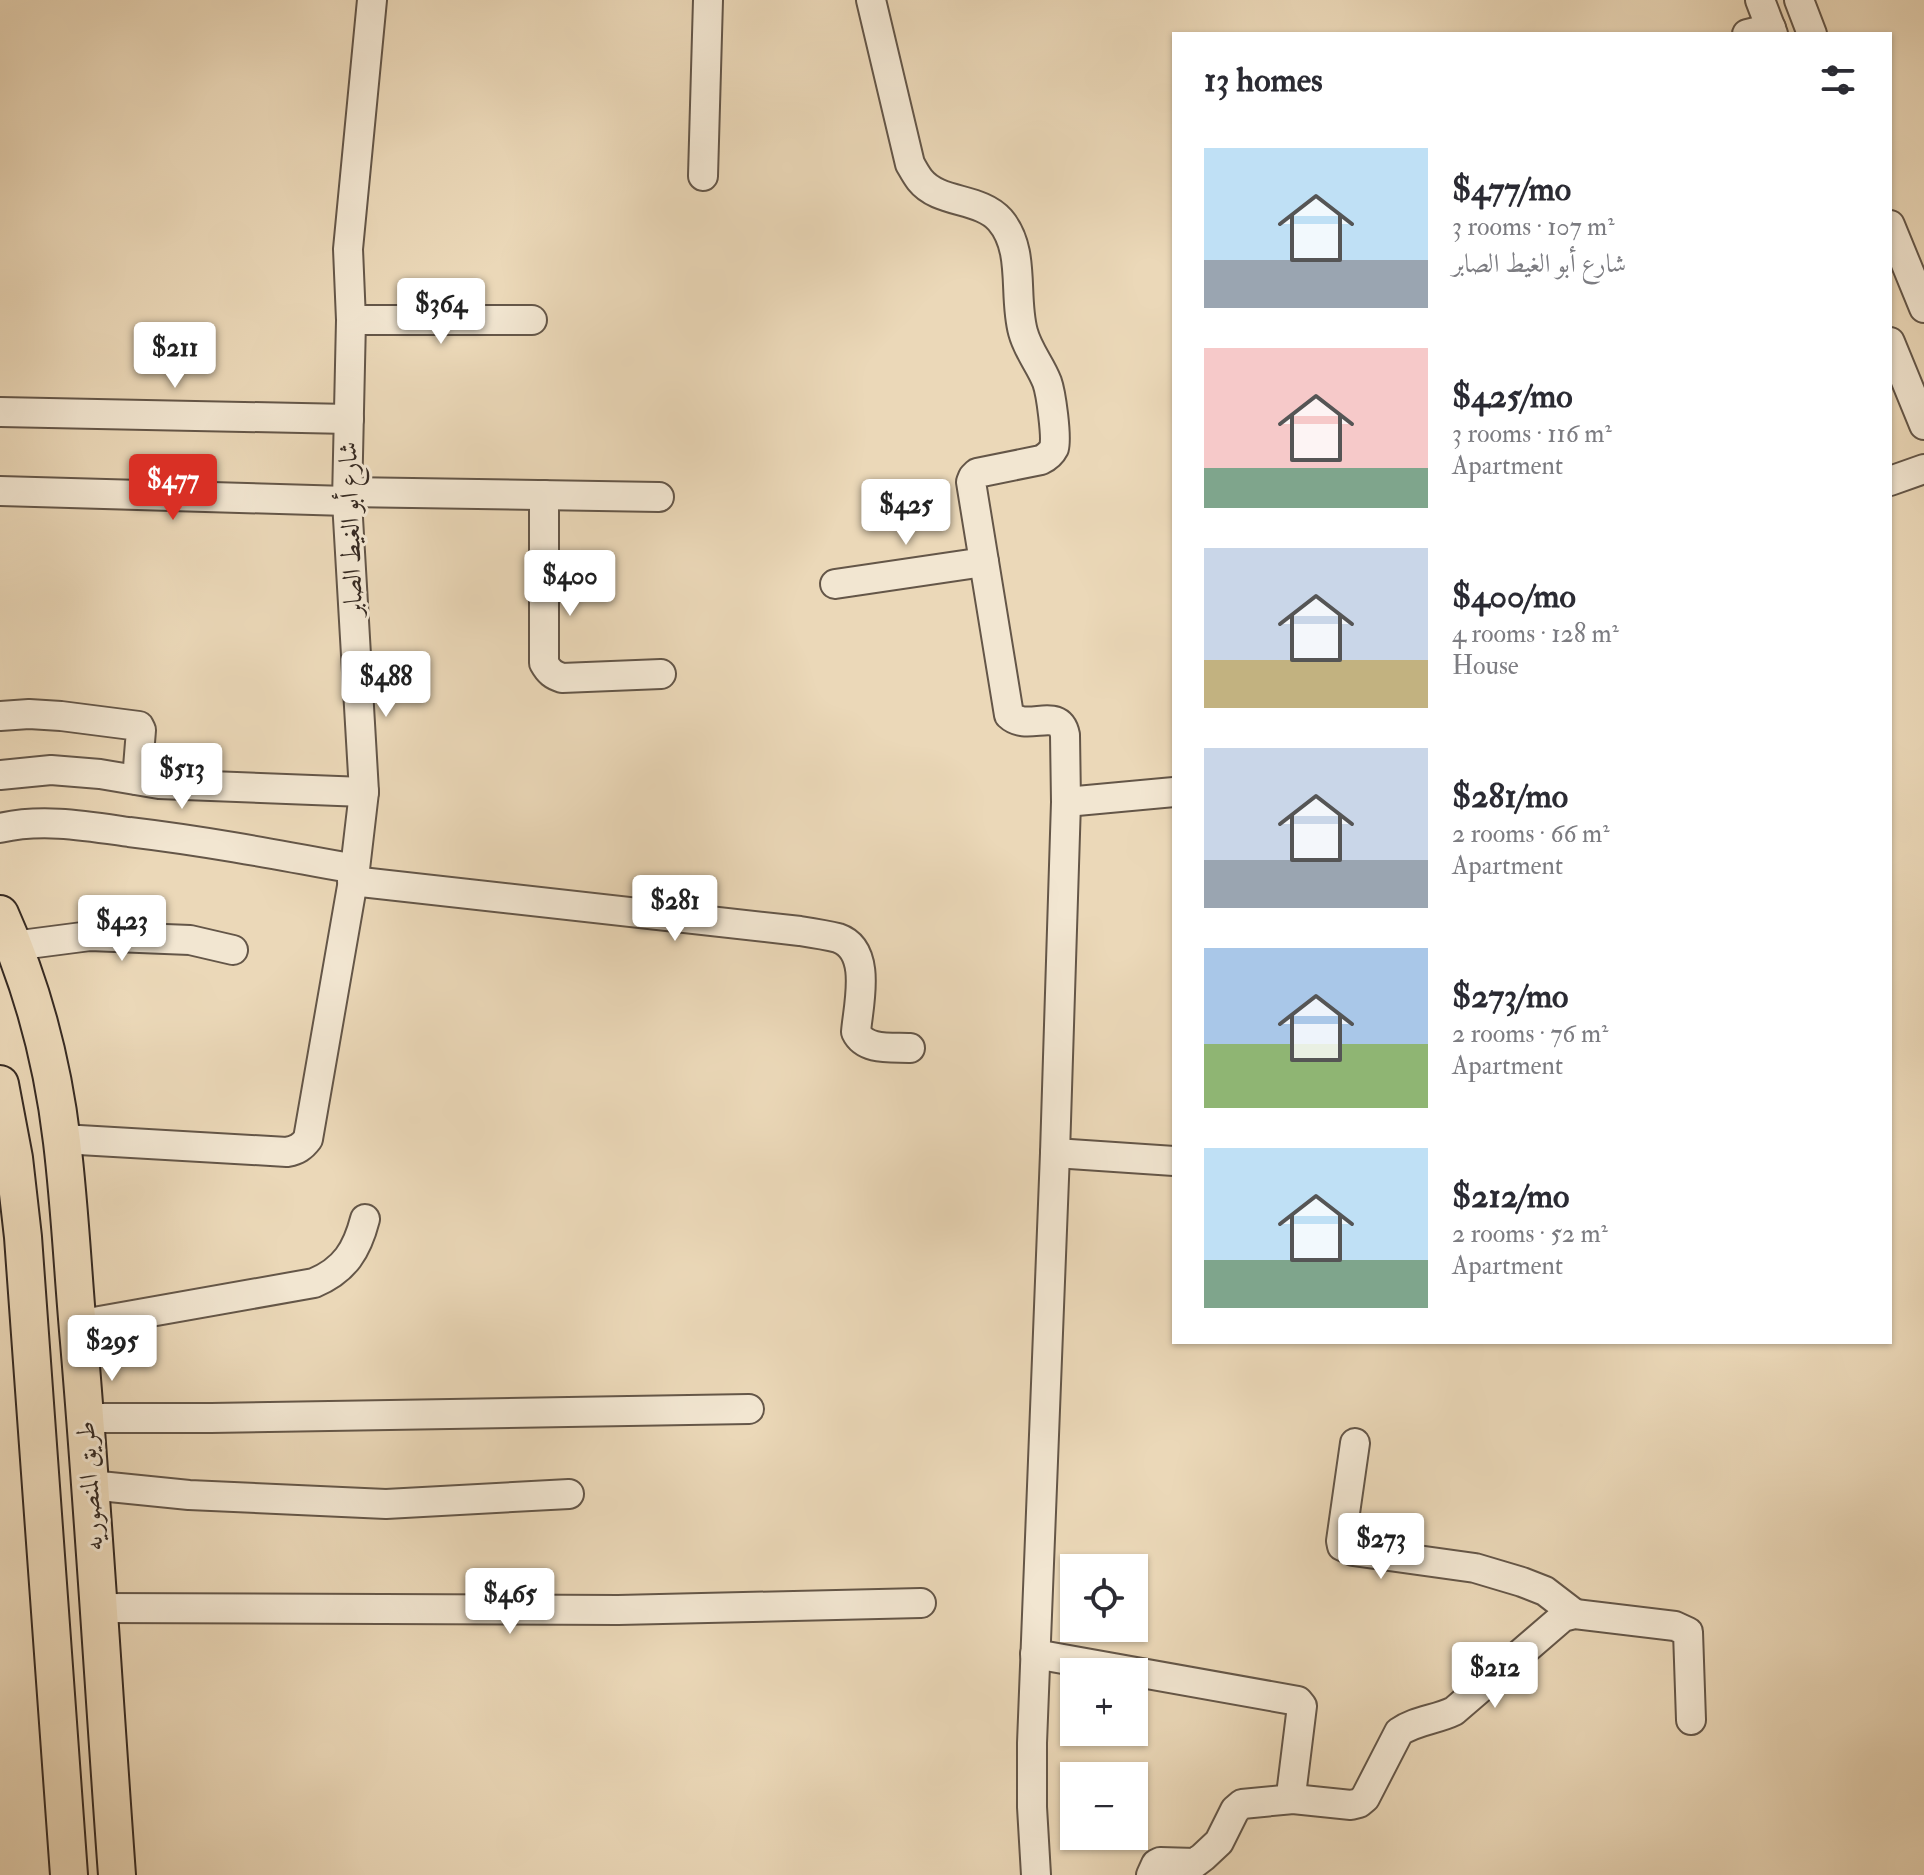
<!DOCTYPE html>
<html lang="en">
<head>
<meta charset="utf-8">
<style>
	:root { --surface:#fff; --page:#f7f7f7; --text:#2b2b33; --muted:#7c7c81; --accent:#d93025 }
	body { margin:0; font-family:"IM FELL Double Pica",Amiri,serif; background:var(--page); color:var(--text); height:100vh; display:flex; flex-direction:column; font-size:30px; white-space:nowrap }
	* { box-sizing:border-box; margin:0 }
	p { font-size:26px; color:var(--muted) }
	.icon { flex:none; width:44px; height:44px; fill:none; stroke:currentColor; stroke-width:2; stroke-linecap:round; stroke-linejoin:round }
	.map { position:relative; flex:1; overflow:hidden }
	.side { position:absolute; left:1172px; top:32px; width:720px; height:1312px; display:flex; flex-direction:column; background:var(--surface); border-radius:0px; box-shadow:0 2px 6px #0004 }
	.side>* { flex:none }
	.tools { position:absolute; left:1060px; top:1554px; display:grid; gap:16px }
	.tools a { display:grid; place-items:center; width:88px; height:88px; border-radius:0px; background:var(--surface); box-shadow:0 2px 6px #0004; font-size:40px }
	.price { position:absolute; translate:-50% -68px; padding:0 18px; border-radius:8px; background:#fff; color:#222; font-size:26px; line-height:52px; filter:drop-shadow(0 2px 4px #0008) }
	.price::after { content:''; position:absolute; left:50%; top:48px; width:24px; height:18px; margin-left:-12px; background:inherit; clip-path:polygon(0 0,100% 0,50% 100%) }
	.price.on { background:var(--accent); color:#fff }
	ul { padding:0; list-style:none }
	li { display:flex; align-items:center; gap:24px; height:200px; padding:0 32px }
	li span { display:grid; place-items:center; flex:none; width:224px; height:160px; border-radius:0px; color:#555 }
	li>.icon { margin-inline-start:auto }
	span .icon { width:96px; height:96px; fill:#fffc; stroke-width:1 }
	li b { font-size:34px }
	h2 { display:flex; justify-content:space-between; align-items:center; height:96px; padding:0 32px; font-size:34px }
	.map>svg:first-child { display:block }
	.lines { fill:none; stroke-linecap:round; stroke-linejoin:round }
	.minor-casing { stroke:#645648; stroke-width:32 }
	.major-casing { stroke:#372b23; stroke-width:40 }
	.minor { stroke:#f2e6d1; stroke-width:28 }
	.major { stroke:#ebd8b8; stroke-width:36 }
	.labels { text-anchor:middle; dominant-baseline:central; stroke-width:6; stroke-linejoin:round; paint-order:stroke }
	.street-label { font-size:26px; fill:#372b23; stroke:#f2e6d1 }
</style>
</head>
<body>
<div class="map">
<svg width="1924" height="1875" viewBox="0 0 1924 1875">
	<rect width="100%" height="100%" fill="#ebd8b8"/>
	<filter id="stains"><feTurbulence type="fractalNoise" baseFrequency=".0025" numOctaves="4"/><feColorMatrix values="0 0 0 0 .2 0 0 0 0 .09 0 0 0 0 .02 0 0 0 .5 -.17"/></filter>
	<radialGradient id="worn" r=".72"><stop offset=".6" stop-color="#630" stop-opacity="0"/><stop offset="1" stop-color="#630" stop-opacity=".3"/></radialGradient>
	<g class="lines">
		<g class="minor-casing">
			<g id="minor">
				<path d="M871,0L910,164C913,169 916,175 920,180C939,204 980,197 1000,220C1026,250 1013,296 1023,332C1028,351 1040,364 1047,382C1051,393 1057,437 1054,448C1051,454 1047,457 1041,460L977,473L973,477L971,482L1009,715C1028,733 1059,705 1065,735L1066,802L1055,1153L1032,1743V1807L1036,1875"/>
				<path d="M1760,0L1773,34"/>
				<path d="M1799,0L1812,34"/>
				<path d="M1747,34L1771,28"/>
				<path d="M703,176L708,0"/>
				<path d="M1890,225L1924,308"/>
				<path d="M351,320H532"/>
				<path d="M1890,342L1924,425"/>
				<path d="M0,412L349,419"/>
				<path d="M1890,481L1924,469"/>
				<path d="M0,491L347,501"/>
				<path d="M347,492L659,497"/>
				<path d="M544,495V663C549,672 553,675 562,678L661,674"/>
				<path d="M835,584L984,562"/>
				<path d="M0,716L29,714L61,716L139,726L141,730L137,780"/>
				<path d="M0,775L51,770L100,774L159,784L364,792"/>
				<path d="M1066,802L1174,792"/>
				<path d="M0,828C42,818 87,826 129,832C205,841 279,855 355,869"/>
				<path d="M352,881L800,931C813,933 826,935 838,938C873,950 858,1006 856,1032C865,1051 892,1047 910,1048"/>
				<path d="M13,946L90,936L190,940L233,950"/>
				<path d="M62,1139L287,1152C297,1150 302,1147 308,1139L355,869L364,792L347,501L351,320L348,249L372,0"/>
				<path d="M1055,1153L1174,1161"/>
				<path d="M77,1325L314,1283C345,1270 357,1250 365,1219"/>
				<path d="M85,1418H211L749,1409"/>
				<path d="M1355,1443L1341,1541L1342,1546L1353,1551L1475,1568L1522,1582L1545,1591L1575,1614"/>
				<path d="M90,1485L189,1495L386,1504L569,1494"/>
				<path d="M98,1608L618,1610L921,1603"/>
				<path d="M1035,1654L1298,1701L1302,1706L1291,1795L1293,1799"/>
				<path d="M1151,1875L1156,1864L1160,1862L1195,1863L1203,1857L1219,1842L1235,1810L1242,1804L1293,1799L1351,1805L1359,1803L1365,1798L1399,1732C1416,1720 1436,1720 1454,1711L1563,1617L1575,1614L1675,1626L1688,1632L1691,1720"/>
			</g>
		</g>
		<g class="major-casing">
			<g id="major">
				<path d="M0,914C32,985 53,1065 62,1142C70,1208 73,1275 79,1342C94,1519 104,1697 117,1875"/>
				<path d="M0,1084L14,1158L23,1237L69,1875"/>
			</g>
		</g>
		<use href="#minor" class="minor"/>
		<use href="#major" class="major"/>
	</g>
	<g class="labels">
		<g class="street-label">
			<text transform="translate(351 529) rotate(-92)">شارع أبو الغيط الصابر</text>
			<text transform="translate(90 1486) rotate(-94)">طريق المنصوريه</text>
		</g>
	</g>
	<rect width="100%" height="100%" filter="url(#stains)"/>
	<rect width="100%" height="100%" fill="url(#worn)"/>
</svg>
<div class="tools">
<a><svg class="icon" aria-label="locate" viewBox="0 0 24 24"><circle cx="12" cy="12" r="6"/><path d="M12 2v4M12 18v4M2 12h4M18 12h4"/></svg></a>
<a>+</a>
<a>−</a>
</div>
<b class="price" style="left:441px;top:346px">$364</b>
<b class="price" style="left:175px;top:390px">$211</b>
<b class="price on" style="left:173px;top:522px">$477</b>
<b class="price" style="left:906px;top:547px">$425</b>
<b class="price" style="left:570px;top:618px">$400</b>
<b class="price" style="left:386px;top:719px">$488</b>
<b class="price" style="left:182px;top:811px">$513</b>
<b class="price" style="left:675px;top:943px">$281</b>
<b class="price" style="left:122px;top:963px">$423</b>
<b class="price" style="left:112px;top:1383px">$295</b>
<b class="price" style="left:1381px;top:1581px">$273</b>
<b class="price" style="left:510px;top:1636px">$465</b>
<b class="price" style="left:1495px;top:1710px">$212</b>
<section class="side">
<h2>13 homes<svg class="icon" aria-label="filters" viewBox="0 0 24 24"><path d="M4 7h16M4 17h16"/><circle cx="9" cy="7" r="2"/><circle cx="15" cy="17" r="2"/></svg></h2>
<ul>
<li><span style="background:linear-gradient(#bfe0f5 70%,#9aa5b1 0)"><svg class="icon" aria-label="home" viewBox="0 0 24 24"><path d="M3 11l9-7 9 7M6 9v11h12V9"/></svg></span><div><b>$477/mo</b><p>3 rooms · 107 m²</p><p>شارع أبو الغيط الصابر</p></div></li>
<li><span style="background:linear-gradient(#f6c9c9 75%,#7fa58c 0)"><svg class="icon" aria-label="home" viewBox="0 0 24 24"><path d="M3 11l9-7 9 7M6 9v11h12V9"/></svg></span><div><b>$425/mo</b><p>3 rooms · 116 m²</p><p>Apartment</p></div></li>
<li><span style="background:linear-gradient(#c9d6e8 70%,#c2b280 0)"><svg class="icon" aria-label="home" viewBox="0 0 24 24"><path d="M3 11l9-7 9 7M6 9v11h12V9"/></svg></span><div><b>$400/mo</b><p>4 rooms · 128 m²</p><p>House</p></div></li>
<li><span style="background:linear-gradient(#c9d6e8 70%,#9aa5b1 0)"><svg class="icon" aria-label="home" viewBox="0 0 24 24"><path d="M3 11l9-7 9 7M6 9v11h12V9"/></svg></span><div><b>$281/mo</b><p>2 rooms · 66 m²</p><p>Apartment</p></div></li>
<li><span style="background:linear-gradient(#a9c7e8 60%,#8fb573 0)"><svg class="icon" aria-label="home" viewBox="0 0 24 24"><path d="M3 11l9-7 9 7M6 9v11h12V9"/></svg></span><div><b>$273/mo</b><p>2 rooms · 76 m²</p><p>Apartment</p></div></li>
<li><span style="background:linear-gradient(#bfe0f5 70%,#7fa58c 0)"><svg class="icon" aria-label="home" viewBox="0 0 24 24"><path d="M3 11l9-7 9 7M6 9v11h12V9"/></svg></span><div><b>$212/mo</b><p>2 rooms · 52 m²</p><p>Apartment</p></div></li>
</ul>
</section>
</div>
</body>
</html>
